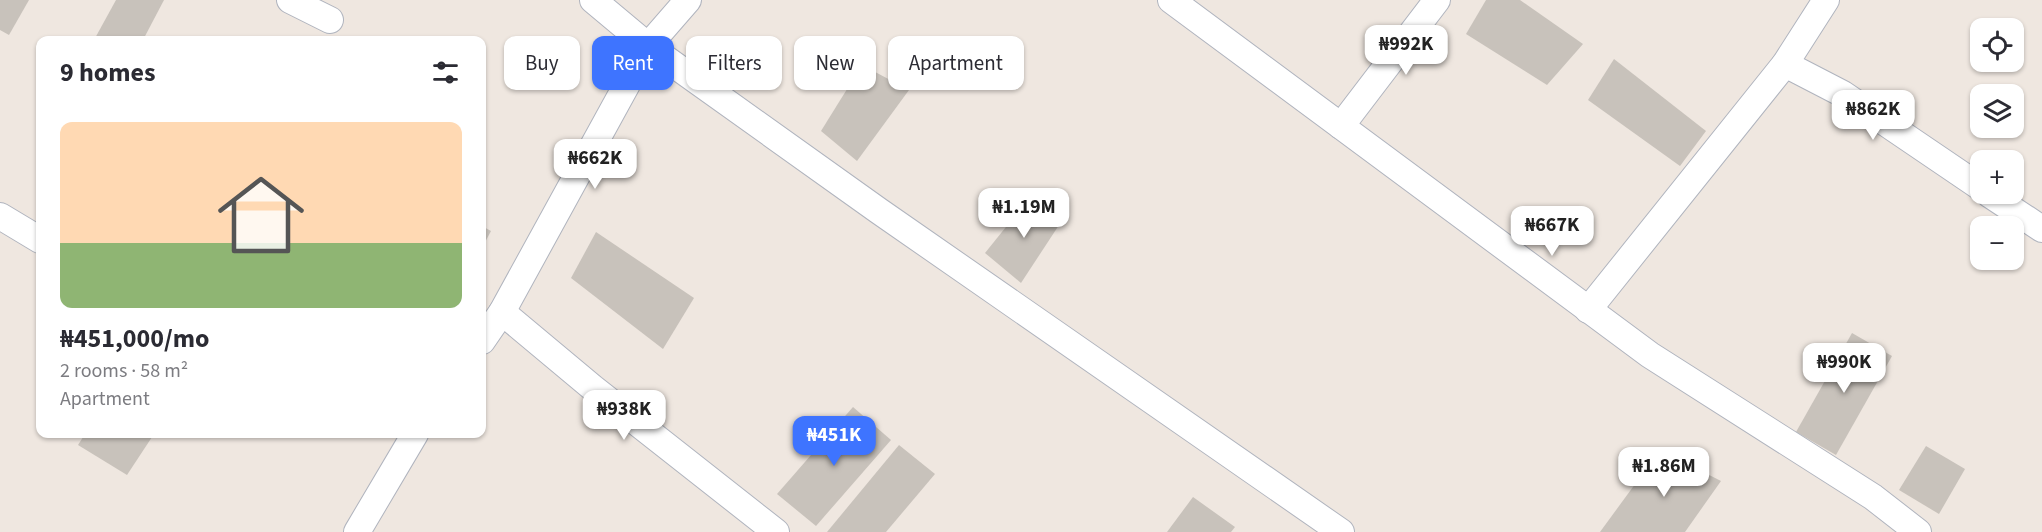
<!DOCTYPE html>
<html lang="en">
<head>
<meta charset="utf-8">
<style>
	:root { --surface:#fff; --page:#f2f2f3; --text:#2b2b33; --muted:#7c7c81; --line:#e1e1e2; --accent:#3e74ff }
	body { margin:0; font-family:"Source Sans 3",sans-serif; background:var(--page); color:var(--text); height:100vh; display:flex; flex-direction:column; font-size:22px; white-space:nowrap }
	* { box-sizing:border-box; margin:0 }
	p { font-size:20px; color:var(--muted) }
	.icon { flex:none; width:33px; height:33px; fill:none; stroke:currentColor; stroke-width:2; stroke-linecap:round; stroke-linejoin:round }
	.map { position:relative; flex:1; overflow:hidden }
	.details { position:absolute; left:36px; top:36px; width:450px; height:402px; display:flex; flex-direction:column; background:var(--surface); border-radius:12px; box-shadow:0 2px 4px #0004 }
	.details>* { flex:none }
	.guide { position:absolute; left:504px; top:36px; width:570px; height:54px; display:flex; gap:12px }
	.buttons { position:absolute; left:1970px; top:18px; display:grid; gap:12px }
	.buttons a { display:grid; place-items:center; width:54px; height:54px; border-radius:12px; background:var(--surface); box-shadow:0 2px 4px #0004; font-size:30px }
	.price { position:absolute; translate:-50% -51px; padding:0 14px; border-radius:12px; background:#fff; color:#222; font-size:20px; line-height:39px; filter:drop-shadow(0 2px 3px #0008) }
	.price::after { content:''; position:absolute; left:50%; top:36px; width:18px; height:14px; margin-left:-9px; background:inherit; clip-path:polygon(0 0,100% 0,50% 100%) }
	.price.active { background:var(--accent); color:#fff }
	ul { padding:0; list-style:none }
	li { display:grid; align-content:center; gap:12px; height:318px; padding:0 24px }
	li+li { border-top:2px solid var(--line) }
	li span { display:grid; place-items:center; height:186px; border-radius:12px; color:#555 }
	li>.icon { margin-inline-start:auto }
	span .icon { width:108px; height:108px; fill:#fffc; stroke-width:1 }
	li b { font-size:26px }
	h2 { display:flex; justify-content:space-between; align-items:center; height:72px; padding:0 24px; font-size:26px }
	.tag { padding:0 21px; border-radius:12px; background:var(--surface); box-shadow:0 2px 4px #0004; font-size:21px; line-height:54px }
	.tag.active { background:var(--accent); color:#fff }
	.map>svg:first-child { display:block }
	.building { fill:#c8c2bb }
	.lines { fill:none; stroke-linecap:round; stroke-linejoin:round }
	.minor-casing { stroke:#b0b4be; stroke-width:28 }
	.minor { stroke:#fff; stroke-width:26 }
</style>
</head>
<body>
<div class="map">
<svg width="2042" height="532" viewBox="0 0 2042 532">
	<rect width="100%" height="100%" fill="#efe7e0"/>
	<g class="building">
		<path d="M0,0H29L9,35L0,30Z"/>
		<path d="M116,0H164L143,40H94Z"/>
		<path d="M1486,0H1520L1583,44L1547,85L1466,34Z"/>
		<path d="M1614,59L1706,131L1680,166L1588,100Z"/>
		<path d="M862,65L909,90L857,161L821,131Z"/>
		<path d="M1031,196L1061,222L1021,283L985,253Z"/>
		<path d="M482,226L491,231L482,248Z"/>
		<path d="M596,232L694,298L663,349L571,278Z"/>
		<path d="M1852,333L1892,356L1836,455L1796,432Z"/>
		<path d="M853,407L891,440L816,526L777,494Z"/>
		<path d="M85,434H154L127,475L78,445Z"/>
		<path d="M899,445L935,474L886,532H827Z"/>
		<path d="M1926,446L1965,469L1939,514L1899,490Z"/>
		<path d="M1660,450L1721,481L1685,532H1600Z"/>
		<path d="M1193,497L1235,527L1231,532H1167Z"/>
	</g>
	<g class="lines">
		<g class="minor-casing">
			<g id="minor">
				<path d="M290,0L330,20"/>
				<path d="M593,0L648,46L879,211L1341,532"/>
				<path d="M1171,0L1650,355L1873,497L1918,532"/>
				<path d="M1785,64L1843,94L1980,187"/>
				<path d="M1341,126L1437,0"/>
				<path d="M1989,194L2042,229"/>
				<path d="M0,216L40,240"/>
				<path d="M1588,310L1785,64L1826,0"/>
				<path d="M502,312L593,388L776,532"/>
				<path d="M482,341L502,312L648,46L688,0"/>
				<path d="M357,532L415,434"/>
			</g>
		</g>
		<use href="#minor" class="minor"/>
	</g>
</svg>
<div class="buttons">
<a><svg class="icon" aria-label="locate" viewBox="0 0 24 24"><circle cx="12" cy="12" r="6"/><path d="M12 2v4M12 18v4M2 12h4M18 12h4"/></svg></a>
<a><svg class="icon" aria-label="layers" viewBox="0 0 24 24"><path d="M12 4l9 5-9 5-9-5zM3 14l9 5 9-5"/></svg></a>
<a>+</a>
<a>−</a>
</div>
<b class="price" style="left:1406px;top:76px">₦992K</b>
<b class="price" style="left:1873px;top:141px">₦862K</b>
<b class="price" style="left:595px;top:190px">₦662K</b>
<b class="price" style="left:1024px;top:239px">₦1.19M</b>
<b class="price" style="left:1552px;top:257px">₦667K</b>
<b class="price" style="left:1844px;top:394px">₦990K</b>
<b class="price" style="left:624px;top:441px">₦938K</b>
<b class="price active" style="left:834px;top:467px">₦451K</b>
<b class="price" style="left:1664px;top:498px">₦1.86M</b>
<div class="guide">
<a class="tag">Buy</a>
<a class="tag active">Rent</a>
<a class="tag">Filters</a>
<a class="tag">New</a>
<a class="tag">Apartment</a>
</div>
<section class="details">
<h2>9 homes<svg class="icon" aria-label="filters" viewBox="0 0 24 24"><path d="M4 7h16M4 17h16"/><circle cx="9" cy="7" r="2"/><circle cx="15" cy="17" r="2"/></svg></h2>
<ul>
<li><span style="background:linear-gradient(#ffd9b3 65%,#8fb573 0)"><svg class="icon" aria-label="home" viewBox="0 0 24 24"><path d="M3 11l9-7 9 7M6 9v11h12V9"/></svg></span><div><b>₦451,000/mo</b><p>2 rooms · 58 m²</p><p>Apartment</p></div></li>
</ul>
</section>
</div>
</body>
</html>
